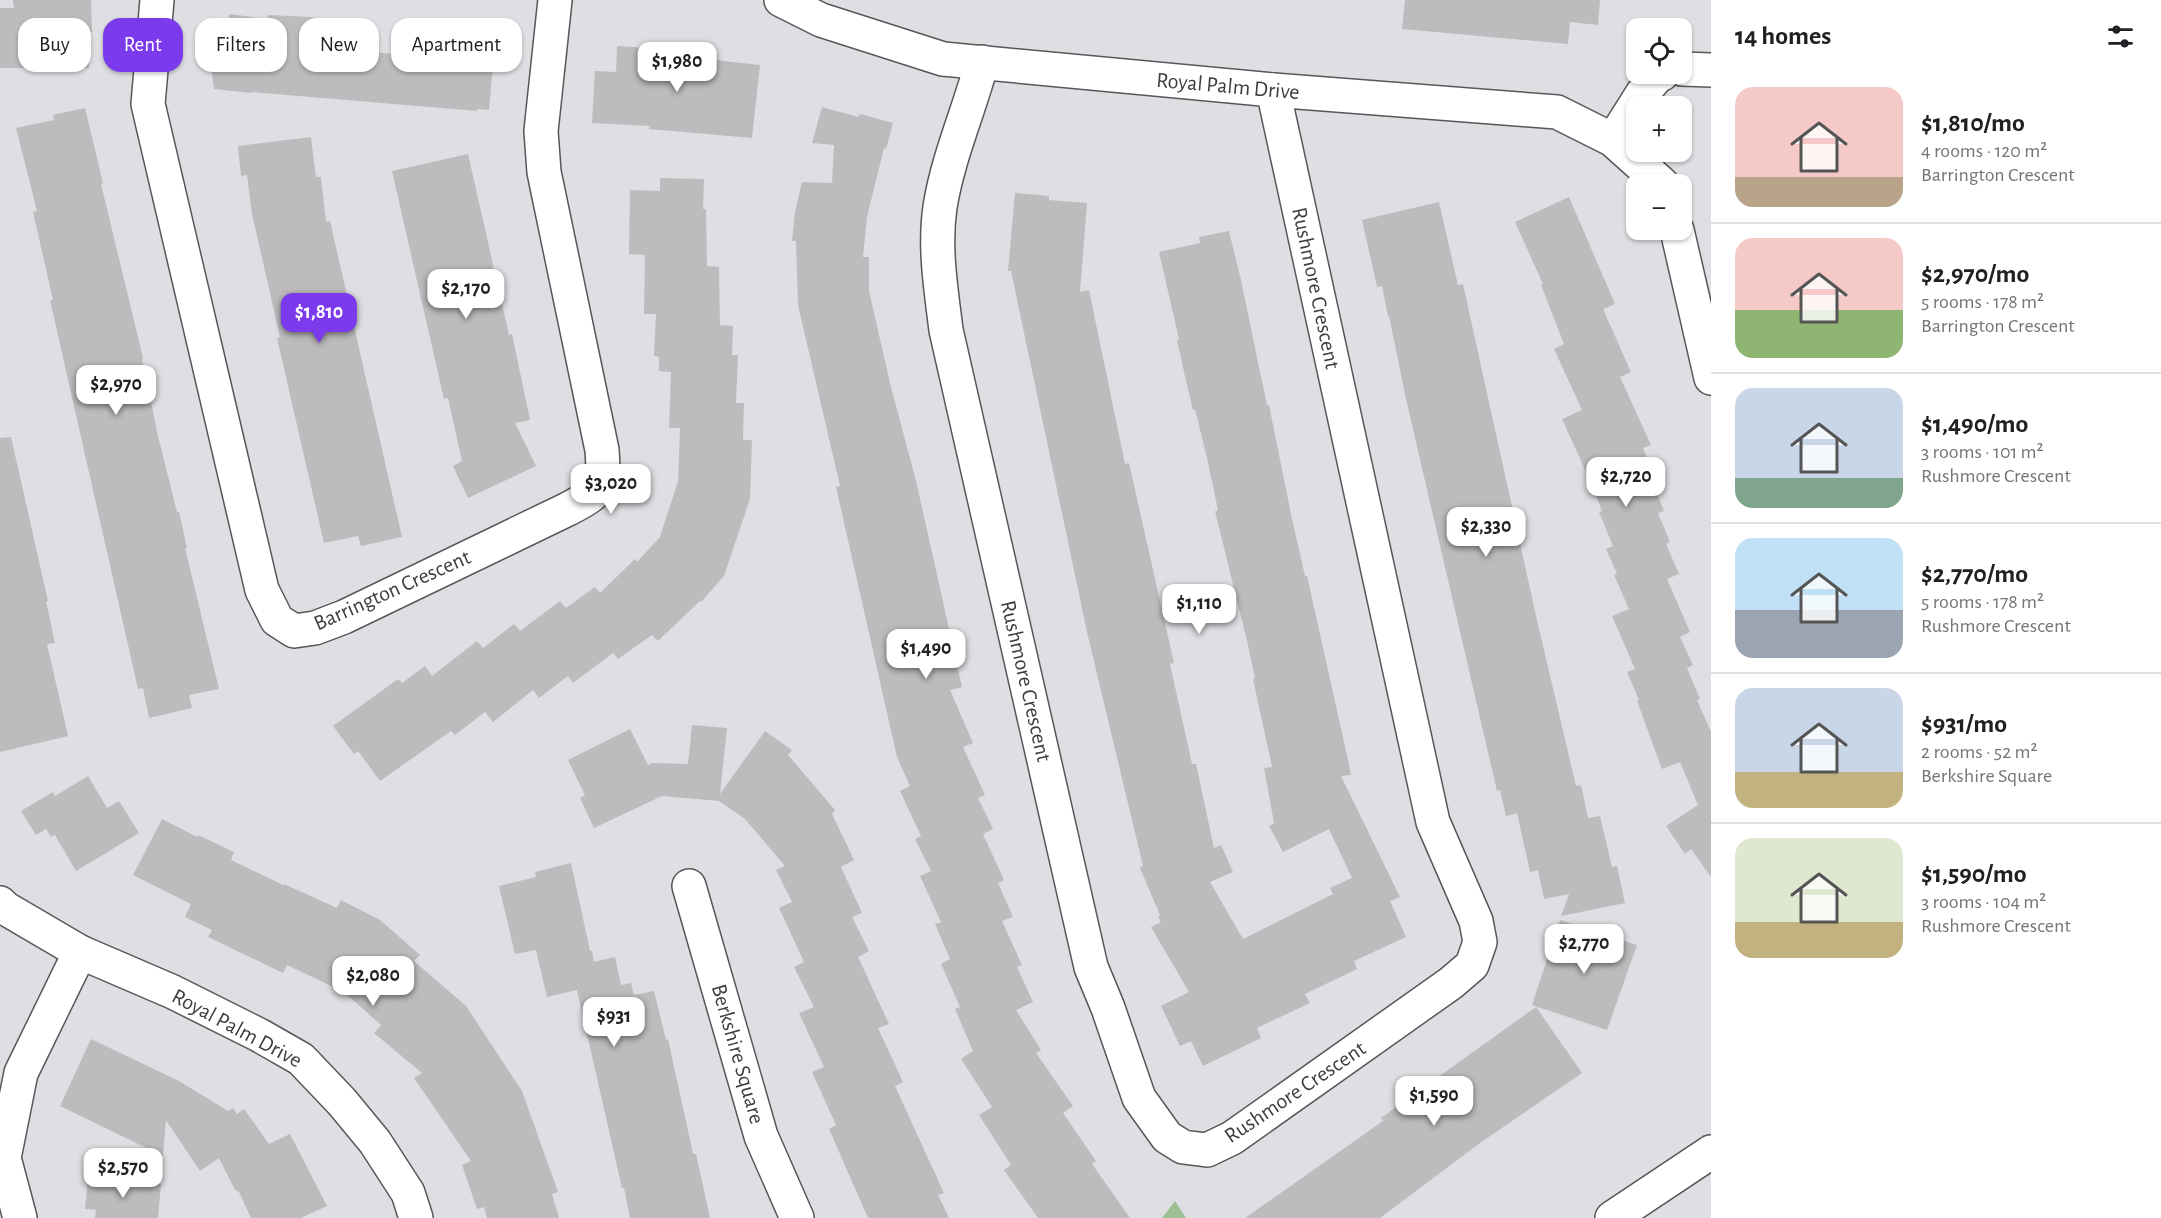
<!DOCTYPE html>
<html lang="en">
<head>
<meta charset="utf-8">
<style>
	:root { --surface:#fff; --page:#f2f2f2; --text:#202124; --muted:#757577; --line:#e0e0e0; --accent:#7c3aed }
	body { margin:0; font-family:"Alegreya Sans",sans-serif; background:var(--page); color:var(--text); height:100vh; display:flex; flex-direction:column; font-size:22px; white-space:nowrap }
	* { box-sizing:border-box; margin:0 }
	p { font-size:20px; color:var(--muted) }
	.icon { flex:none; width:33px; height:33px; fill:none; stroke:currentColor; stroke-width:2; stroke-linecap:round; stroke-linejoin:round }
	.map { position:relative; flex:1; overflow:hidden }
	.details { display:flex; flex-direction:column; background:var(--surface); width:450px }
	.details>* { flex:none }
	.guide { position:absolute; left:18px; top:18px; width:570px; height:54px; display:flex; gap:12px }
	.buttons { position:absolute; left:1626px; top:18px; display:grid; gap:12px }
	.buttons a { display:grid; place-items:center; width:66px; height:66px; border-radius:12px; background:var(--surface); box-shadow:0 2px 4px #0004; font-size:30px }
	.price { position:absolute; translate:-50% -51px; padding:0 14px; border-radius:12px; background:#fff; color:#222; font-size:20px; line-height:39px; filter:drop-shadow(0 2px 3px #0008) }
	.price::after { content:''; position:absolute; left:50%; top:36px; width:18px; height:14px; margin-left:-9px; background:inherit; clip-path:polygon(0 0,100% 0,50% 100%) }
	.price.selected { background:var(--accent); color:#fff }
	ul { padding:0; list-style:none }
	li { display:flex; align-items:center; gap:18px; height:150px; padding:0 24px }
	li+li { border-top:2px solid var(--line) }
	li span { display:grid; place-items:center; flex:none; width:168px; height:120px; border-radius:18px; color:#555 }
	li>.icon { margin-inline-start:auto }
	span .icon { width:72px; height:72px; fill:#fffc; stroke-width:1 }
	li b { font-size:26px }
	h2 { display:flex; justify-content:space-between; align-items:center; height:72px; padding:0 24px; font-size:26px }
	.tag { padding:0 21px; border-radius:18px; background:var(--surface); box-shadow:0 2px 4px #0004; font-size:21px; line-height:54px }
	.tag.selected { background:var(--accent); color:#fff }
	main { display:flex; flex:1; min-height:0 }
	.map>svg:first-child { display:block }
	.green { fill:#9cbf94 }
	.building { fill:#bdbbbd }
	.lines { fill:none; stroke-linecap:round; stroke-linejoin:round }
	.minor-casing { stroke:#565759; stroke-width:36 }
	.major-casing { stroke:#565759; stroke-width:36 }
	.minor { stroke:#fff; stroke-width:33 }
	.major { stroke:#fff; stroke-width:33 }
	.labels { text-anchor:middle; dominant-baseline:central; stroke-width:4.5; stroke-linejoin:round; paint-order:stroke }
	.street-label { font-size:22px; fill:#3c3d3e; stroke:#fff }
</style>
</head>
<body>
<main>
<div class="map">
<svg width="1711" height="1218" viewBox="0 0 1711 1218">
	<rect width="100%" height="100%" fill="#dedfe2"/>
	<path class="green" d="M1175,1201L1186,1218H1162Z"/>
	<g class="building">
		<path d="M13,0H91L92,32H88L89,68H0V8H14Z"/>
		<path d="M1405,0H1600L1598,25L1570,22L1568,44L1402,29Z"/>
		<path d="M229,14L267,19L268,15L310,17L357,23L354,50L403,55L406,29L477,33L475,63L493,65L489,110L477,109V111L251,92V93L214,89L208,42L226,44Z"/>
		<path d="M617,46L649,48V50L705,55V59L760,65L752,138L649,129L650,126L592,123L595,71L616,72Z"/>
		<path d="M822,107L858,117L860,114L893,123L886,149L884,148L867,217L863,257H869V291L890,383L916,481L962,687L950,690L973,743L963,747L985,795L978,798L993,829L983,834L1004,880L998,883L1013,917L1002,921L1022,965L1017,967L1033,1002L1016,1010L1041,1050L1036,1053L1073,1106L1063,1113L1096,1161L1092,1164L1130,1218H1038L1004,1170L1011,1165L979,1115L992,1107L961,1059L973,1051L955,1009L960,1007L941,964L950,959L935,924L941,922L920,876L931,871L915,839L921,836L900,791L910,786L897,757L836,487L840,486L798,305L796,241H792L795,212L802,182L832,183L834,145L812,143Z"/>
		<path d="M85,108L103,183L101,184L143,358L142,359L158,436L177,512H179L187,548H185L219,689L189,695L192,708L149,718L143,688L138,689L50,300H53L33,212L37,211L16,128L54,120L53,115Z"/>
		<path d="M311,137L316,177H321L326,222L330,221L402,537L361,546L358,536L324,543L277,338L280,337L252,214L247,175L241,176L238,146Z"/>
		<path d="M468,154L509,335L512,334L530,420L515,423L536,466L468,498L453,466L462,461L448,398L444,399L392,171Z"/>
		<path d="M660,178L704,179L703,209H706L707,266L719,267L720,325L733,326L732,355H738L736,403H744L743,440H752L750,499L724,576L701,602L700,601L658,641L652,635L618,659L613,653L573,683L568,676L539,698L533,690L493,722L485,712L455,735L451,731L380,781L358,751L354,754L333,726L398,679L402,683L425,666L432,676L477,641L483,648L514,624L520,631L560,601L566,608L595,587L600,593L635,559L637,562L660,537L678,481L680,428H669L671,372L659,371V357L654,356L656,314H644L645,255L629,254L630,190L660,191Z"/>
		<path d="M1015,193L1049,196V200L1087,203L1080,292L1089,290L1125,464L1129,463L1174,663L1170,664L1192,764H1196L1214,848L1221,845L1233,872L1210,882L1243,939L1333,894L1330,888L1352,878L1329,829L1283,852L1269,826L1274,823L1264,768L1272,767L1253,679L1255,678L1248,645L1215,511L1218,510L1207,458L1195,409L1193,410L1186,381L1177,340L1179,339L1159,252L1200,243L1199,237L1229,231L1241,280L1260,372L1267,405H1269L1292,519L1305,576H1307L1346,751L1351,775L1341,776L1400,897L1390,901L1406,937L1354,961L1357,969L1305,994L1310,1003L1257,1028L1261,1038L1203,1066L1191,1041L1180,1046L1161,1006L1189,992L1151,927L1161,922L1158,917L1160,915L1140,868L1143,866L1087,632L1011,271H1008Z"/>
		<path d="M1569,197L1615,304L1603,309L1631,372L1620,377L1651,445L1643,448L1655,477L1651,479L1664,511L1658,513L1670,542L1666,544L1679,574L1667,579L1690,632L1680,637L1693,665L1687,668L1700,699L1697,700L1711,732V877L1691,849L1685,854L1666,826L1698,805L1680,762L1662,769L1637,701L1639,700L1627,672L1635,669L1612,616L1629,609L1614,575L1617,574L1606,549L1613,546L1599,512L1602,511L1592,485L1562,419L1582,410L1554,349L1564,344L1541,285L1543,284L1515,222Z"/>
		<path d="M1439,202L1458,285L1463,284L1536,616L1576,786L1581,785L1588,818L1600,816L1612,867L1617,866L1625,903L1561,916L1569,894L1544,899L1538,870L1530,872L1517,813L1506,816L1500,790L1497,791L1406,399L1389,316H1388L1382,286L1377,287L1362,220Z"/>
		<path d="M11,437L48,601H46L55,643L47,644L68,736L0,752V438Z"/>
		<path d="M692,725L727,728L720,794L765,731L792,750L788,755L835,810L832,814L854,860L841,867L862,913L852,917L869,951L858,957L889,1024L878,1028L903,1082L895,1086L944,1193L938,1195L949,1218H868L829,1129L836,1125L812,1072L824,1067L799,1013L814,1007L794,967L804,962L779,908L792,902L776,870L785,866L745,819L719,801L662,796L594,828L580,798L585,795L568,760L630,729L648,765L652,763L688,764Z"/>
		<path d="M88,776L107,808L119,801L139,833L76,871L55,835L51,837L46,829L36,835L21,811L53,792L55,796Z"/>
		<path d="M162,819L197,837L198,835L234,852L231,860L283,885L284,884L337,908L341,900L380,920L420,955L414,961L466,1006L522,1091L558,1192L552,1194L559,1218H487L484,1207L477,1209L462,1165L471,1161L414,1078L422,1073L374,1033L381,1025L344,992L287,965L283,973L208,937L212,930L185,917L191,904L133,875Z"/>
		<path d="M571,863L590,951H592L594,962L615,957L621,985L631,983L634,995L654,991L666,1040L668,1039L693,1154H696L710,1218H630L624,1188H622L577,990L547,997L536,950L515,954L499,886L536,877L535,872Z"/>
		<path d="M1560,920L1637,945L1607,1030L1532,1005Z"/>
		<path d="M1536,1007L1582,1073L1480,1143L1380,1218H1245L1383,1121L1381,1118Z"/>
		<path d="M91,1039L179,1081L228,1111L233,1108L237,1114L244,1109L269,1144L290,1134L327,1206L301,1218H251L239,1192L235,1190L219,1158L200,1171L166,1120L163,1156L60,1106Z"/>
		<path d="M88,1179L161,1184L158,1218H95L96,1210L85,1209Z"/>
	</g>
	<g class="lines">
		<g class="minor-casing">
			<g id="minor">
				<path d="M157,0L148,104L262,590L277,620L294,631L315,628L344,617L568,509C601,492 605,487 602,450L544,172L541,131L555,0"/>
				<path d="M781,0L821,20L943,59L1273,90L1557,112L1613,140L1662,184"/>
				<path d="M982,62C969,111 948,157 940,207C934,248 941,289 946,330L1091,967L1108,1008L1139,1098L1167,1137L1183,1147L1207,1150L1232,1138L1451,983L1472,965L1480,942L1476,921L1433,822L1273,90"/>
				<path d="M1682,69L1711,70"/>
				<path d="M1613,140L1642,94L1659,74H1662"/>
				<path d="M1677,230L1711,378"/>
				<path d="M689,886L761,1136L797,1218"/>
				<path d="M0,903L5,908L80,952L173,992L259,1035L301,1059L342,1102L375,1142L408,1193L416,1218"/>
				<path d="M20,1218L4,1158L21,1073L80,952"/>
			</g>
		</g>
		<g class="major-casing">
			<path id="major" d="M1612,1218L1711,1152"/>
		</g>
		<use href="#minor" class="minor"/>
		<use href="#major" class="major"/>
	</g>
	<g class="labels">
		<g class="street-label">
			<text transform="translate(1228 86) rotate(5)">Royal Palm Drive</text>
			<text transform="translate(1316 288) rotate(78)">Rushmore Crescent</text>
			<text transform="translate(392 590) rotate(-24)">Barrington Crescent</text>
			<text transform="translate(1026 681) rotate(77)">Rushmore Crescent</text>
			<text transform="translate(237 1028) rotate(28)">Royal Palm Drive</text>
			<text transform="translate(738 1054) rotate(74)">Berkshire Square</text>
			<text transform="translate(1295 1092) rotate(-34)">Rushmore Crescent</text>
		</g>
	</g>
</svg>
<div class="buttons">
<a><svg class="icon" aria-label="locate" viewBox="0 0 24 24"><circle cx="12" cy="12" r="6"/><path d="M12 2v4M12 18v4M2 12h4M18 12h4"/></svg></a>
<a>+</a>
<a>−</a>
</div>
<b class="price" style="left:677px;top:93px">$1,980</b>
<b class="price" style="left:466px;top:320px">$2,170</b>
<b class="price selected" style="left:319px;top:344px">$1,810</b>
<b class="price" style="left:116px;top:416px">$2,970</b>
<b class="price" style="left:1626px;top:508px">$2,720</b>
<b class="price" style="left:611px;top:515px">$3,020</b>
<b class="price" style="left:1486px;top:558px">$2,330</b>
<b class="price" style="left:1199px;top:635px">$1,110</b>
<b class="price" style="left:926px;top:680px">$1,490</b>
<b class="price" style="left:1584px;top:975px">$2,770</b>
<b class="price" style="left:373px;top:1007px">$2,080</b>
<b class="price" style="left:614px;top:1048px">$931</b>
<b class="price" style="left:1434px;top:1127px">$1,590</b>
<b class="price" style="left:123px;top:1199px">$2,570</b>
<div class="guide">
<a class="tag">Buy</a>
<a class="tag selected">Rent</a>
<a class="tag">Filters</a>
<a class="tag">New</a>
<a class="tag">Apartment</a>
</div>
</div>
<section class="details">
<h2>14 homes<svg class="icon" aria-label="filters" viewBox="0 0 24 24"><path d="M4 7h16M4 17h16"/><circle cx="9" cy="7" r="2"/><circle cx="15" cy="17" r="2"/></svg></h2>
<ul>
<li><span style="background:linear-gradient(#f6c9c9 75%,#b9a48a 0)"><svg class="icon" aria-label="home" viewBox="0 0 24 24"><path d="M3 11l9-7 9 7M6 9v11h12V9"/></svg></span><div><b>$1,810/mo</b><p>4 rooms · 120 m²</p><p>Barrington Crescent</p></div></li>
<li><span style="background:linear-gradient(#f6c9c9 60%,#8fb573 0)"><svg class="icon" aria-label="home" viewBox="0 0 24 24"><path d="M3 11l9-7 9 7M6 9v11h12V9"/></svg></span><div><b>$2,970/mo</b><p>5 rooms · 178 m²</p><p>Barrington Crescent</p></div></li>
<li><span style="background:linear-gradient(#c9d6e8 75%,#7fa58c 0)"><svg class="icon" aria-label="home" viewBox="0 0 24 24"><path d="M3 11l9-7 9 7M6 9v11h12V9"/></svg></span><div><b>$1,490/mo</b><p>3 rooms · 101 m²</p><p>Rushmore Crescent</p></div></li>
<li><span style="background:linear-gradient(#bfe0f5 60%,#9aa5b1 0)"><svg class="icon" aria-label="home" viewBox="0 0 24 24"><path d="M3 11l9-7 9 7M6 9v11h12V9"/></svg></span><div><b>$2,770/mo</b><p>5 rooms · 178 m²</p><p>Rushmore Crescent</p></div></li>
<li><span style="background:linear-gradient(#c9d6e8 70%,#c2b280 0)"><svg class="icon" aria-label="home" viewBox="0 0 24 24"><path d="M3 11l9-7 9 7M6 9v11h12V9"/></svg></span><div><b>$931/mo</b><p>2 rooms · 52 m²</p><p>Berkshire Square</p></div></li>
<li><span style="background:linear-gradient(#dfe7d0 70%,#c2b280 0)"><svg class="icon" aria-label="home" viewBox="0 0 24 24"><path d="M3 11l9-7 9 7M6 9v11h12V9"/></svg></span><div><b>$1,590/mo</b><p>3 rooms · 104 m²</p><p>Rushmore Crescent</p></div></li>
</ul>
</section>
</main>
</body>
</html>
